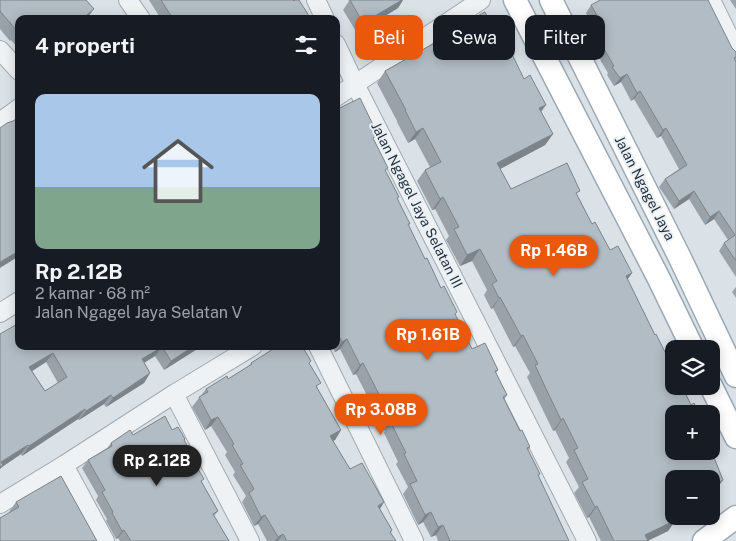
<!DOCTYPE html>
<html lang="id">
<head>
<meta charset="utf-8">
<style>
	:root { --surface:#171b24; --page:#242831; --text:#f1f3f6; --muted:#9ea1a6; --accent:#ea580c }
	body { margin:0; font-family:"Public Sans",sans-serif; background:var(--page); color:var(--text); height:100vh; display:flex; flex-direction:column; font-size:19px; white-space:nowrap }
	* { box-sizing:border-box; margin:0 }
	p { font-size:16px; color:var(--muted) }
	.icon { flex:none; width:28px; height:28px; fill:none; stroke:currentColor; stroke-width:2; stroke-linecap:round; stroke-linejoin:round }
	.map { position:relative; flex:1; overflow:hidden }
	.drawer { position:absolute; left:15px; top:15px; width:325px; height:335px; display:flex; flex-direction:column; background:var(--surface); border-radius:10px; box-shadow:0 2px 12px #0003 }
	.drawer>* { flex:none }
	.guide { position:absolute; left:355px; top:15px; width:305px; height:45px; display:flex; gap:10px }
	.buttons { position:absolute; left:665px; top:340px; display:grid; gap:10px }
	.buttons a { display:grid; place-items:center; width:55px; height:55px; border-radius:10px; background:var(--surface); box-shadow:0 2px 12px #0003; font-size:25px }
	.price { position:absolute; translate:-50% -42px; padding:0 11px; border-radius:18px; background:var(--accent); color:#fff; font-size:16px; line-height:32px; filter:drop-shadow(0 1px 2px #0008) }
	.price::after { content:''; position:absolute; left:50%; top:30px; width:15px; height:11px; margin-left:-8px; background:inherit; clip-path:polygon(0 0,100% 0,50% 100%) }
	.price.selected { background:#222; color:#fff }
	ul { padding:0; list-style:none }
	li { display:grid; align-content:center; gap:10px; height:265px; padding:0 20px }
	li span { display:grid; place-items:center; height:155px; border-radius:10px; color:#555 }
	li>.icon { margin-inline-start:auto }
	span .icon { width:90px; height:90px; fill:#fffc; stroke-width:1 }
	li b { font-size:21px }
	h2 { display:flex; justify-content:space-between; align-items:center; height:60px; padding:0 20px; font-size:21px }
	.chip { padding:0 18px; border-radius:10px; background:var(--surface); box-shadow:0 2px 12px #0003; font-size:18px; line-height:45px }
	.chip.selected { background:var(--accent); color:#fff }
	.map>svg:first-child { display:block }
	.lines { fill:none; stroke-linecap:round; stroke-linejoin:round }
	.minor-casing { stroke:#a0aab1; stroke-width:20 }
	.major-casing { stroke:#9aa8b4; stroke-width:25 }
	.minor { stroke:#eef2f5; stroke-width:18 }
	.major { stroke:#fff; stroke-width:22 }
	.wall { fill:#99a2a9; fill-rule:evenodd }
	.shaded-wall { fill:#7d8489 }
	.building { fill:#b2bcc4; stroke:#7d8489; fill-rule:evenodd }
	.labels { text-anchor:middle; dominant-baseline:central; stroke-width:4; stroke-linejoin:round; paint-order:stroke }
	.street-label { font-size:14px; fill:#24323e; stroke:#ebf0f5 }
</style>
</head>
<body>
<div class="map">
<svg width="736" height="541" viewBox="0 0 736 541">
	<rect width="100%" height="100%" fill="#dbe2e7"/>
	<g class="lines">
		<g class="minor-casing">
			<g id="minor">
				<path d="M128,0L141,19"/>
				<path d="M316,0L325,19"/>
				<path d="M711,0L736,51"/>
				<path d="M336,44L355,84L587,541"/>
				<path d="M0,50L19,71"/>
				<path d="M336,97L481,0"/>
				<path d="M0,122L19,108"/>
				<path d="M0,313L19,301"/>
				<path d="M318,346L414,541"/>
				<path d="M174,394L250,541"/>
				<path d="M64,465L105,541"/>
				<path d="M0,504L64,465L174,394L253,346"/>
			</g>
		</g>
		<g class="major-casing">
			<g id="major">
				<path d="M515,0L658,277L693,349"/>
				<path d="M551,0L680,258L736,376"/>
				<path d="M711,386L736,437"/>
				<path d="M704,541L736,517"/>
			</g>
		</g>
		<use href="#minor" class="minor"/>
		<use href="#major" class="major"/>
	</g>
	<g class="wall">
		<path d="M0,0L19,19V49L11,40L10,41L0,29Z"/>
		<path d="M149,0H293L311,19H161Z"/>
		<path d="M348,0H403L398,8L357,33L343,10L349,1Z"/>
		<path d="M730,0H736V9Z"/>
		<path d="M591,5L732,48L736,52V277L719,251L724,243L728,240L714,219L705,225L689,199L674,209L659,187L665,179L679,169L661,136L657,138L634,99L631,101L621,82L614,86L607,75L608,73L589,41L596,33L586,13Z"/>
		<path d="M436,38L506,52L541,112L553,134L545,145L500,169L511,189L577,196L592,224L610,250L632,273L627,280L655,335L684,388L674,414L723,480L715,491L711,493V479L680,516L676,519L668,531L648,541H601L589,517L587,518L574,493L579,487L566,462L569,458L555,430L553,431L539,402L527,377L530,373L515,346L513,347L493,308L491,309L484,295L487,290L472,261L460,266L446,240L449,236L435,209L432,210L417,181L425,170L430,167L415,139L408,143L397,122V121L377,83L385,71L431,46Z"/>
		<path d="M336,110L374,140L386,172L399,197L397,198L409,226L425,259L455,315L472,349L498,370L496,373L507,395L504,400L520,431L530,447L528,450L540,474L538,476L569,541H438L436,535L431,537L423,522L418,525L403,494L408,487L396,464L398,462L384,433L385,431L356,374L353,375L340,349L335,352L332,346H336Z"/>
		<path d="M736,287V298L732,292Z"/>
		<path d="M0,334L19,346H202L164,370L155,356L144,363L150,373L144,383L106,407L104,404L79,420L78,419L22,456L21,454L2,467L0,469ZM46,362L58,383L45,391L32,371Z"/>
		<path d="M311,361L309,364L318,389L341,430L335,440L333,441L350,469L384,502L380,509L392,530L391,533L396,541H267L258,524L254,526L242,502L246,496L233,475L235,472L225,455L227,452L211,426L205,430L192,407L206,389L228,379L248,367L251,363Z"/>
		<path d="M172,430L185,439L184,441L196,465L202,483L218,511L214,516L229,541H120L118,538L116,539L106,521L107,519L96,500L98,496L82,468L88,460L106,450L111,443Z"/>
		<path d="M16,502L97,541L9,513V512Z"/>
	</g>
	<g class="shaded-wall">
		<path d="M402,0H403L398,8L357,33L363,23Z"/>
		<path d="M94,9L87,18L82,19Z"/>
		<path d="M627,74L621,82L614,86L620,78Z"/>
		<path d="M640,91L634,99L631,101L637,93Z"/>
		<path d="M546,105L538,116L539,108Z"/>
		<path d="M423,128L415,139L408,143L416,132Z"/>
		<path d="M666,128L661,136L657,138L663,130Z"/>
		<path d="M553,134L545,145L489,175L497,163Z"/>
		<path d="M694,191L689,199L674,209L679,201Z"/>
		<path d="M443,197L435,209L432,210L440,199Z"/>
		<path d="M719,211L714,219L705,225L710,217Z"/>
		<path d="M480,249L472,261L460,266L467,255Z"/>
		<path d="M19,251V256L0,268V262Z"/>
		<path d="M632,273L624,284L626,276Z"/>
		<path d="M500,297L493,308L491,309L499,298Z"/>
		<path d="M523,335L515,346L513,347L521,336Z"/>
		<path d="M347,339L340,349L335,352L342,342Z"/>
		<path d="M194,346H202L164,370L171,361Z"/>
		<path d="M162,347L155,356L135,368L142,359Z"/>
		<path d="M53,353L46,362L23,377L29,367Z"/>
		<path d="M363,363L356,374L353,375L360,365Z"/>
		<path d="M150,373L144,383L106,407L113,398Z"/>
		<path d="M111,395L104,404L79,420L86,411Z"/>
		<path d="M85,409L78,419L22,456L29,446Z"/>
		<path d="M218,417L211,426L205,430L211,420Z"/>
		<path d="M563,418L555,430L553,431L561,420Z"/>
		<path d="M341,430L335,440L324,446L330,436Z"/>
		<path d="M28,445L21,454L2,467L0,469V463L1,462Z"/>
		<path d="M723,480L715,491L711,493V488Z"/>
		<path d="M384,502L378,512V506Z"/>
		<path d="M597,506L589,517L587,518L595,507Z"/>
		<path d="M431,512L423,522L418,525L425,515Z"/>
		<path d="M265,515L258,524L254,526L261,517Z"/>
		<path d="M674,516H680L673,521L676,520L668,531L647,541L645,535Z"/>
		<path d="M443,525L436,535L431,537L438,527Z"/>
		<path d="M124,530L118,538L116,539L122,531Z"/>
		<path d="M283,534L278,541H275L278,537Z"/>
	</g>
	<g class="building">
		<path d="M0,0H86L94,9L82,19H19V31L18,30L17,31L0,11Z"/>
		<path d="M161,0H293L294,1L295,0H299L311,19H173Z"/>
		<path d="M350,0H402L363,23Z"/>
		<path d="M600,0H708L732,48L736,52V57L734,58L736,62V261L724,243L735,235L719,211L710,217L694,191L679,201L665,179L687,165L666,128L663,130L640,91L637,93L627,74L620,78L612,67L614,66L595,34L604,28L591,5Z"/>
		<path d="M485,12L506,52L510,50L524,79L530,75L546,105L539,108L553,134L497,163L511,189L567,163L580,191L576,193L592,224L595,222L610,250L618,246L632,273L626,276L655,335L656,334L670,362L671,361L674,366V386H683L684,388H683L691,405L694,403L699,414H674V451H711V450L723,480L711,488V479H674V515L676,520L645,535L648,541H614L597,506L595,507L582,482L588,479L574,450L578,448L563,418L561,420L547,391L535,365L538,364L523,335L521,336L500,297L499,298L492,284L497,281L480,249L467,255L454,229L459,227L443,197L440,199L425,170L441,162L423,128L416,132L405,110H406L385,71L438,41L436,38Z"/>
		<path d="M360,98L378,135L373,138L388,168L385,170L399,197L397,198L410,224H408L425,259L427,258L441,288L444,286L457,312L455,314L472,349L485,343L498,370L495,371L507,395L503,397L520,431L522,430L530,447L527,448L540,474L538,475L569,541H450L443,525L438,527L431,512L425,515L410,484L417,481L404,454L406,453L391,423L393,422L363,363L360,365L347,339L342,342L336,331V110Z"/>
		<path d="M19,117V251L0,262V128L7,123L13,121Z"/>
		<path d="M19,323V346H194L171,361L162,347L142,359L150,373L113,398L111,395L86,411L85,409L29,446L28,445L1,462L3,465L0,467V334ZM53,353L67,377L45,391L29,367Z"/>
		<path d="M278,346H302L311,361L309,363L321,383L316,386L341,430L330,436L350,469L362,463L384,502L378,506L392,530L390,532L396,541H287L283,534L278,537L265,515L261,517L249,493L254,489L240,465L243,464L232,445L234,444L218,417L211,420L199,397L208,392L206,389L227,376L228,379L252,364L251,363Z"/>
		<path d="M165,416L172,430L178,427L185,439L184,440L197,463L195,464L204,479L201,481L218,511L213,514L229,541H131L124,530L122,531L112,513L113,512L102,492L105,490L88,460L112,446L111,443L130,430L133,435Z"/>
		<path d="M61,476L97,541H0V518L19,507L16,502Z"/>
	</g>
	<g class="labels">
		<g class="street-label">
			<text transform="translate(645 188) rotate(63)">Jalan Ngagel Jaya</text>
			<text transform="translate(417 205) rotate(63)">Jalan Ngagel Jaya Selatan III</text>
		</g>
	</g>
</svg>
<div class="buttons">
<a><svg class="icon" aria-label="layers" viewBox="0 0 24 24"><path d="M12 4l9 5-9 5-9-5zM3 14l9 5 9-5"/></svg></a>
<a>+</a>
<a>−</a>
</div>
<b class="price" style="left:554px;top:277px">Rp 1.46B</b>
<b class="price" style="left:428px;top:361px">Rp 1.61B</b>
<b class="price" style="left:381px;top:436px">Rp 3.08B</b>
<b class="price selected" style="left:157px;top:487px">Rp 2.12B</b>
<div class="guide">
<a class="chip selected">Beli</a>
<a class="chip">Sewa</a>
<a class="chip">Filter</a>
</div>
<section class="drawer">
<h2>4 properti<svg class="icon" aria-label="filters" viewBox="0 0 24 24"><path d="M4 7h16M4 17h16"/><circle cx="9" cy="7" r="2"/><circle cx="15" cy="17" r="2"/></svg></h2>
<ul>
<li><span style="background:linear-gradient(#a9c7e8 60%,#7fa58c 0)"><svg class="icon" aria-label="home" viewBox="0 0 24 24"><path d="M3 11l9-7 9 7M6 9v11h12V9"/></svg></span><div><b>Rp 2.12B</b><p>2 kamar · 68 m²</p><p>Jalan Ngagel Jaya Selatan V</p></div></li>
</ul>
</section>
</div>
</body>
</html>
